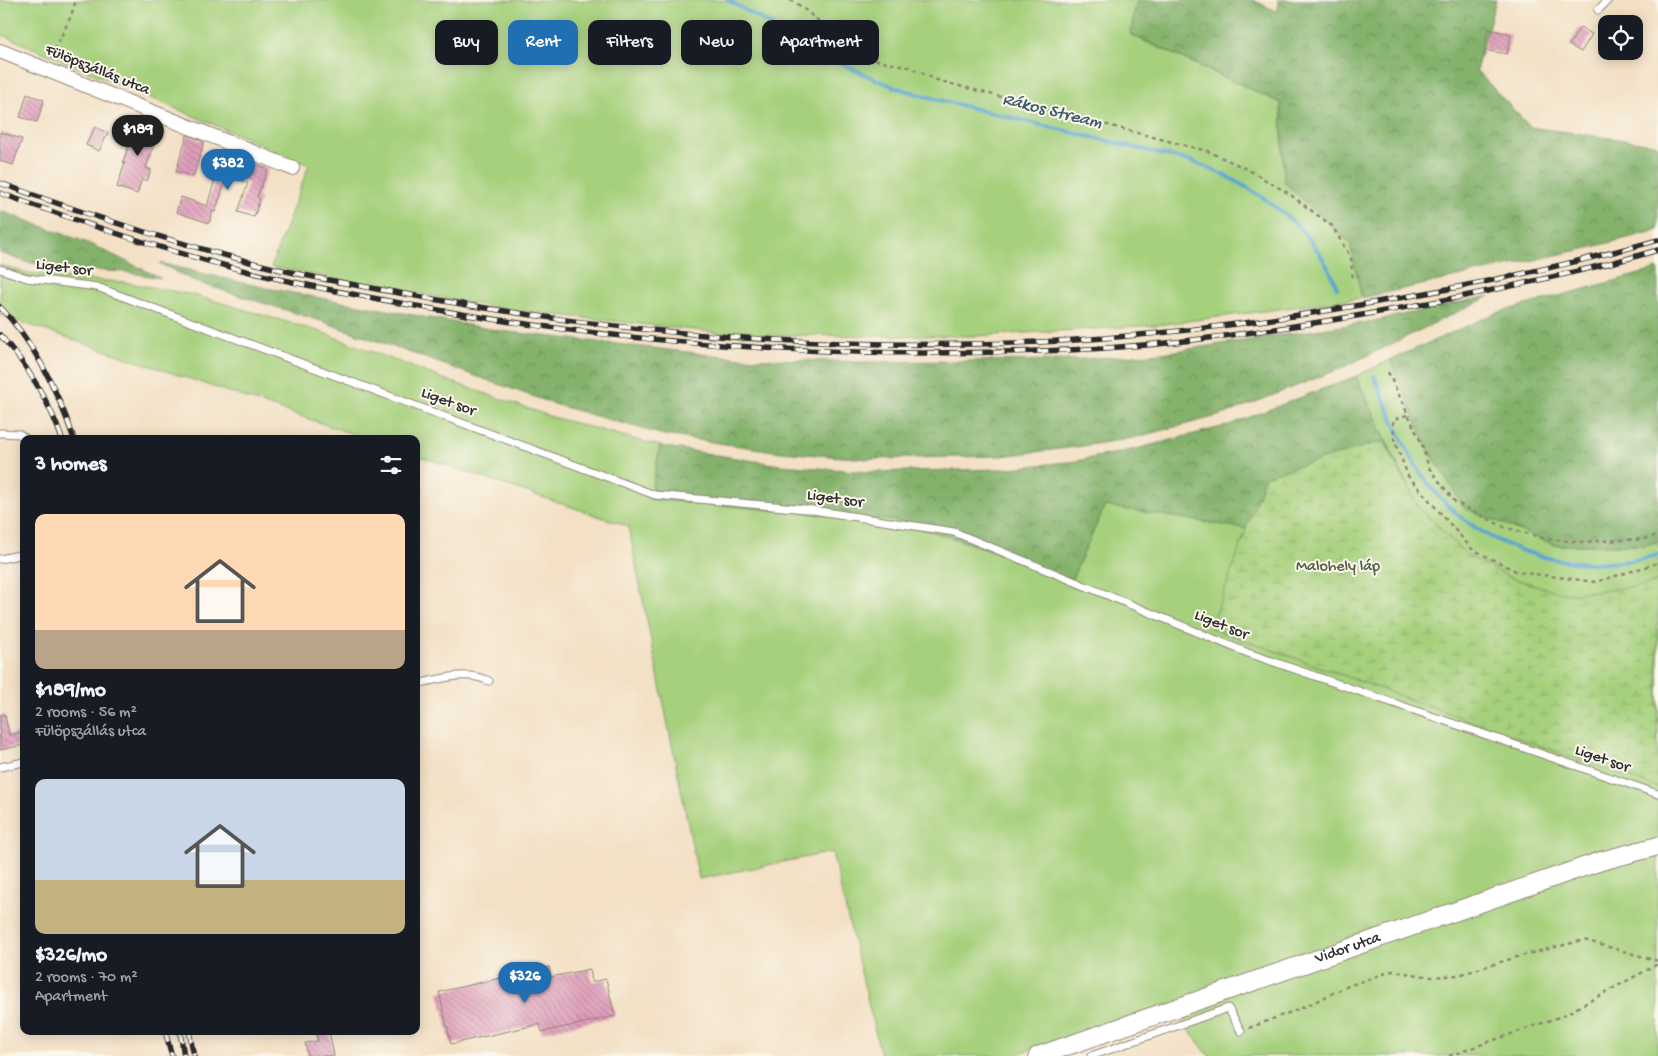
<!DOCTYPE html>
<html lang="en">
<head>
<meta charset="utf-8">
<style>
	:root { --surface:#171b24; --page:#20242c; --text:#f1f3f6; --muted:#9ea1a6; --accent:#1f6fb2 }
	body { margin:0; font-family:"Gochi Hand",sans-serif; background:var(--page); color:var(--text); height:100vh; display:flex; flex-direction:column; font-size:19px; white-space:nowrap }
	* { box-sizing:border-box; margin:0 }
	p { font-size:16px; color:var(--muted) }
	.icon { flex:none; width:28px; height:28px; fill:none; stroke:currentColor; stroke-width:2; stroke-linecap:round; stroke-linejoin:round }
	.map { position:relative; flex:1; overflow:hidden }
	.side { position:absolute; left:20px; top:435px; width:400px; height:600px; display:flex; flex-direction:column; background:var(--surface); border-radius:10px; box-shadow:0 2px 12px #0003 }
	.side>* { flex:none }
	.guide { position:absolute; left:435px; top:20px; width:475px; height:45px; display:flex; gap:10px }
	.tools { position:absolute; left:1598px; top:15px; display:grid; gap:10px }
	.tools a { display:grid; place-items:center; width:45px; height:45px; border-radius:10px; background:var(--surface); box-shadow:0 2px 12px #0003; font-size:25px }
	.price { position:absolute; translate:-50% -42px; padding:0 11px; border-radius:18px; background:var(--accent); color:#fff; font-size:16px; line-height:32px; filter:drop-shadow(0 1px 2px #0008) }
	.price::after { content:''; position:absolute; left:50%; top:30px; width:15px; height:11px; margin-left:-8px; background:inherit; clip-path:polygon(0 0,100% 0,50% 100%) }
	.price.on { background:#222; color:#fff }
	ul { padding:0; list-style:none }
	li { display:grid; align-content:center; gap:10px; height:265px; padding:0 15px }
	li span { display:grid; place-items:center; height:155px; border-radius:10px; color:#555 }
	li>.icon { margin-inline-start:auto }
	span .icon { width:90px; height:90px; fill:#fffc; stroke-width:1 }
	li b { font-size:21px }
	h2 { display:flex; justify-content:space-between; align-items:center; height:60px; padding:0 15px; font-size:21px }
	.tag { padding:0 18px; border-radius:10px; background:var(--surface); box-shadow:0 2px 12px #0003; font-size:18px; line-height:45px }
	.tag.on { background:var(--accent); color:#fff }
	.map>svg:first-child { display:block }
	.green { fill:#a6d07c; stroke:#687e54 }
	.forest { fill:url(#forest-crowns); stroke:#586e4c }
	.wetland { fill:url(#wetland-marsh); stroke:#687e54 }
	.lines { fill:none; stroke-linecap:round; stroke-linejoin:round }
	.stream { stroke:#59a4d1; stroke-width:4 }
	.building { fill:url(#building-back-hatch) }
	.service-casing { stroke:#8f8678; stroke-width:9 }
	.minor-casing { stroke:#8f8678; stroke-width:16 }
	.tertiary-casing { stroke:#8f8678; stroke-width:20 }
	.path { stroke:#8f8678; stroke-width:2.5; stroke-dasharray:4 4; stroke-linecap:butt }
	.service { stroke:#fff; stroke-width:7 }
	.minor { stroke:#fff; stroke-width:14 }
	.tertiary { stroke:#fff; stroke-width:18 }
	.rail-casing { stroke:#2b2b2b; stroke-width:5.5 }
	.rail { stroke:#fbf7ec; stroke-width:4; stroke-dasharray:11; stroke-linecap:butt }
	.labels { text-anchor:middle; dominant-baseline:central; stroke-width:4; stroke-linejoin:round; paint-order:stroke }
	.street-label { font-size:16px; fill:#2b2b2b; stroke:#fbf7ec }
	.park-label { font-size:16px; fill:#505d43; stroke:#fbf7ec }
	.water-label { font-size:18px; font-style:italic; fill:#3d5b6d; stroke:#fbf7ec }
</style>
</head>
<body>
<div class="map">
<svg width="1658" height="1056" viewBox="0 0 1658 1056">
	<defs>
		<pattern id="forest-crowns" width="20" height="18" patternUnits="userSpaceOnUse" patternTransform="scale(1.25)"><rect width="20" height="18" fill="#84b26c"/><path d="M2 6a3 3 0 1 1 6 0M12 15a3 3 0 1 1 6 0" fill="none" stroke="#6c9159"/></pattern>
		<pattern id="wetland-marsh" width="20" height="14" patternUnits="userSpaceOnUse" patternTransform="scale(1.25)"><rect width="20" height="14" fill="#a6d07c"/><path d="M1 5h8M5 5V1M11 12h8M15 12V8" fill="none" stroke="#8fb36b"/></pattern>
		<pattern id="building-back-hatch" width="6" height="6" patternUnits="userSpaceOnUse" patternTransform="scale(1.25)"><rect width="6" height="6" fill="#df9dba"/><path d="M-1 5l2 2M0 0l6 6M5-1l2 2" fill="none" stroke="#b58097"/></pattern>
	</defs>
	<rect width="100%" height="100%" fill="#fbf7ec"/>
	<filter id="ink" filterUnits="userSpaceOnUse"><feTurbulence type="fractalNoise" baseFrequency=".02" numOctaves="2"/><feDisplacementMap in="SourceGraphic" scale="10" xChannelSelector="R" yChannelSelector="G"/><feConvolveMatrix kernelMatrix="1 2 1 2 8 2 1 2 1" color-interpolation-filters="sRGB"/></filter>
	<filter id="wash" filterUnits="userSpaceOnUse"><feTurbulence type="fractalNoise" baseFrequency=".0096" numOctaves="4" result="noise"/><feDisplacementMap in="SourceGraphic" scale="20" xChannelSelector="R" yChannelSelector="G"/><feGaussianBlur stdDeviation="1.12" result="paint"/><feColorMatrix in="noise" values="0 0 0 0 0 0 0 0 0 0 0 0 0 0 0 0 0 1.4 0 .05"/><feComposite in="paint" operator="in"/></filter>
	<g filter="url(#wash)">
		<rect width="100%" height="100%" fill="#f3e0c5"/>
		<g class="green">
			<path d="M0,0H1137L1131,35L1281,103L1284,182L1350,243L1362,298L1157,325L976,336L740,335L503,309L271,267L309,165L0,34Z"/>
			<path d="M0,265L23,272L71,279L124,282L194,295L321,332L441,378L552,417L660,446L650,498L897,521L992,550L1105,505L1421,557L1467,555L1417,506L1356,376L1390,360L1429,450L1555,545H1645L1658,541V1056H1209L1169,1004L1011,1056H881L832,852L699,879L628,526L416,455V439H368L0,315Z"/>
		</g>
		<g class="forest">
			<path d="M1137,0H1253L1278,12V0H1496L1476,70L1530,127L1654,144L1658,146V230L1593,247L1362,298L1350,243L1284,182L1281,103L1130,34Z"/>
			<path d="M0,211L88,243L161,278L126,272L71,269L26,262L0,253Z"/>
			<path d="M159,263L266,288L501,331L740,358L859,362L1071,360L1162,353L1369,322L1490,296L1342,368L1225,414L1133,438L1076,447L1001,456L868,459L781,452L664,435L557,405L324,322L196,282Z"/>
			<path d="M1658,269V541L1646,545H1555L1464,508L1429,450L1390,360L1496,313Z"/>
			<path d="M1356,376L1417,506L1467,555L1421,557L1105,506L1070,583L992,550L897,521L650,499L660,446L780,465L869,472L1001,469L1076,461L1136,449L1229,425Z"/>
		</g>
		<path class="wetland" d="M1384,441L1418,507L1467,555L1511,578L1567,594L1642,586L1658,581V788L1211,628L1265,476Z"/>
		<g class="lines">
			<g class="stream">
				<path d="M728,0L817,52L866,75L897,88L939,100L1194,162C1244,182 1299,214 1326,264C1331,271 1334,280 1337,288"/>
				<path d="M1374,376C1388,408 1401,442 1420,472C1471,550 1571,579 1658,555"/>
			</g>
		</g>
		<g id="blocks">
			<g class="building">
				<path d="M1580,27L1592,34L1581,52L1569,45Z"/>
				<path d="M1488,29L1511,34L1507,54L1484,50Z"/>
				<path d="M27,94L44,100L37,122L20,117Z"/>
				<path d="M138,119L160,127L146,168L151,170L147,181L142,179L137,194L117,187L125,163L123,162Z"/>
				<path d="M95,127L108,133L99,151L86,145Z"/>
				<path d="M0,132L22,139L13,165L0,161Z"/>
				<path d="M187,135L204,142L193,177L176,171Z"/>
				<path d="M209,160L244,170L247,161L268,169L257,197L260,199L254,217L238,212L248,183L227,176L215,212L213,211L209,223L176,212L181,197L207,206L217,173L216,171L206,168Z"/>
				<path d="M0,715H5L9,735L24,732V745L0,750Z"/>
				<path d="M549,967L551,977L590,969L592,982L606,979L615,1016L542,1032L540,1024L451,1044L439,992Z"/>
				<path d="M316,1031H329L334,1056H308L305,1043L318,1041Z"/>
			</g>
		</g>
	</g>
	<g filter="url(#ink)">
		<use href="#blocks" fill-opacity="0" stroke="#8f8678" stroke-width="1"/>
		<g class="lines">
			<g class="service-casing">
				<g id="service">
					<path d="M1598,10L1608,0"/>
					<path d="M0,269L27,278L97,287L655,495L806,509L954,532L1248,653L1658,794"/>
					<path d="M0,433L19,434L27,439"/>
					<path d="M0,559L24,554"/>
					<path d="M416,684C441,679 465,670 489,681"/>
					<path d="M0,767L24,762"/>
					<path d="M1091,1056L1228,1008L1241,1031"/>
				</g>
			</g>
			<g class="minor-casing">
				<path id="minor" d="M0,51L292,168"/>
			</g>
			<g class="tertiary-casing">
				<g id="tertiary">
					<path id="s1" d="M1038,1056L1601,861L1658,846"/>
				</g>
			</g>
			<g class="path">
				<path d="M790,0L799,5L842,40L865,54L879,61L909,67L937,80L1191,147L1207,151L1247,169L1288,193L1332,226L1351,258L1353,280"/>
				<path d="M51,57L71,16L76,0"/>
				<path d="M1388,372L1421,442L1429,468L1455,502L1504,527L1547,539L1579,542L1644,539L1658,535"/>
				<path d="M1407,415L1393,420L1394,439L1408,476L1472,549L1518,572L1596,582L1658,563"/>
				<path d="M1249,1028L1304,1007L1348,986L1392,971L1432,977L1459,975L1520,956L1584,940L1658,961"/>
				<path d="M1449,1056L1562,1016L1658,964"/>
			</g>
			<use href="#service" class="service"/>
			<use href="#minor" class="minor"/>
			<use href="#tertiary" class="tertiary"/>
			<g class="rail-casing">
				<g id="rail">
					<path d="M0,183C82,213 166,240 250,262C305,277 361,286 416,296C621,334 832,351 1040,342C1165,336 1288,319 1410,296C1493,281 1577,263 1658,240"/>
					<path d="M0,193C82,223 165,251 250,272C305,286 361,296 416,306C583,337 752,352 922,353C1004,353 1086,351 1167,343C1265,332 1363,316 1460,297C1526,283 1593,269 1658,250"/>
					<path d="M0,307C35,343 58,392 74,439"/>
					<path d="M0,335C27,365 49,401 62,439"/>
					<path d="M165,1031L172,1056"/>
					<path d="M180,1031L184,1056"/>
					<path d="M189,1031L194,1056"/>
				</g>
			</g>
			<use href="#rail" class="rail"/>
		</g>
	</g>
	<g class="labels">
		<g class="street-label">
			<text transform="translate(97 71) rotate(22)">Fülöpszállás utca</text>
			<text transform="translate(64 269) rotate(7)">Liget sor</text>
			<text transform="translate(448 403) rotate(20)">Liget sor</text>
			<text transform="translate(835 500) rotate(8)">Liget sor</text>
			<text transform="translate(1221 626) rotate(22)">Liget sor</text>
			<text transform="translate(1602 760) rotate(19)">Liget sor</text>
			<text stroke="none"><textPath href="#s1" startOffset="328">Vidor utca</textPath></text>
		</g>
		<g class="park-label">
			<text x="1338" y="567">Malohely láp</text>
		</g>
		<g class="water-label">
			<text transform="translate(1052 112) rotate(14)">Rákos Stream</text>
		</g>
	</g>
</svg>
<div class="tools">
<a><svg class="icon" aria-label="locate" viewBox="0 0 24 24"><circle cx="12" cy="12" r="6"/><path d="M12 2v4M12 18v4M2 12h4M18 12h4"/></svg></a>
</div>
<b class="price on" style="left:138px;top:157px">$189</b>
<b class="price" style="left:228px;top:191px">$382</b>
<b class="price" style="left:525px;top:1004px">$326</b>
<div class="guide">
<a class="tag">Buy</a>
<a class="tag on">Rent</a>
<a class="tag">Filters</a>
<a class="tag">New</a>
<a class="tag">Apartment</a>
</div>
<section class="side">
<h2>3 homes<svg class="icon" aria-label="filters" viewBox="0 0 24 24"><path d="M4 7h16M4 17h16"/><circle cx="9" cy="7" r="2"/><circle cx="15" cy="17" r="2"/></svg></h2>
<ul>
<li><span style="background:linear-gradient(#ffd9b3 75%,#b9a48a 0)"><svg class="icon" aria-label="home" viewBox="0 0 24 24"><path d="M3 11l9-7 9 7M6 9v11h12V9"/></svg></span><div><b>$189/mo</b><p>2 rooms · 56 m²</p><p>Fülöpszállás utca</p></div></li>
<li><span style="background:linear-gradient(#c9d6e8 65%,#c2b280 0)"><svg class="icon" aria-label="home" viewBox="0 0 24 24"><path d="M3 11l9-7 9 7M6 9v11h12V9"/></svg></span><div><b>$326/mo</b><p>2 rooms · 70 m²</p><p>Apartment</p></div></li>
</ul>
</section>
</div>
</body>
</html>
